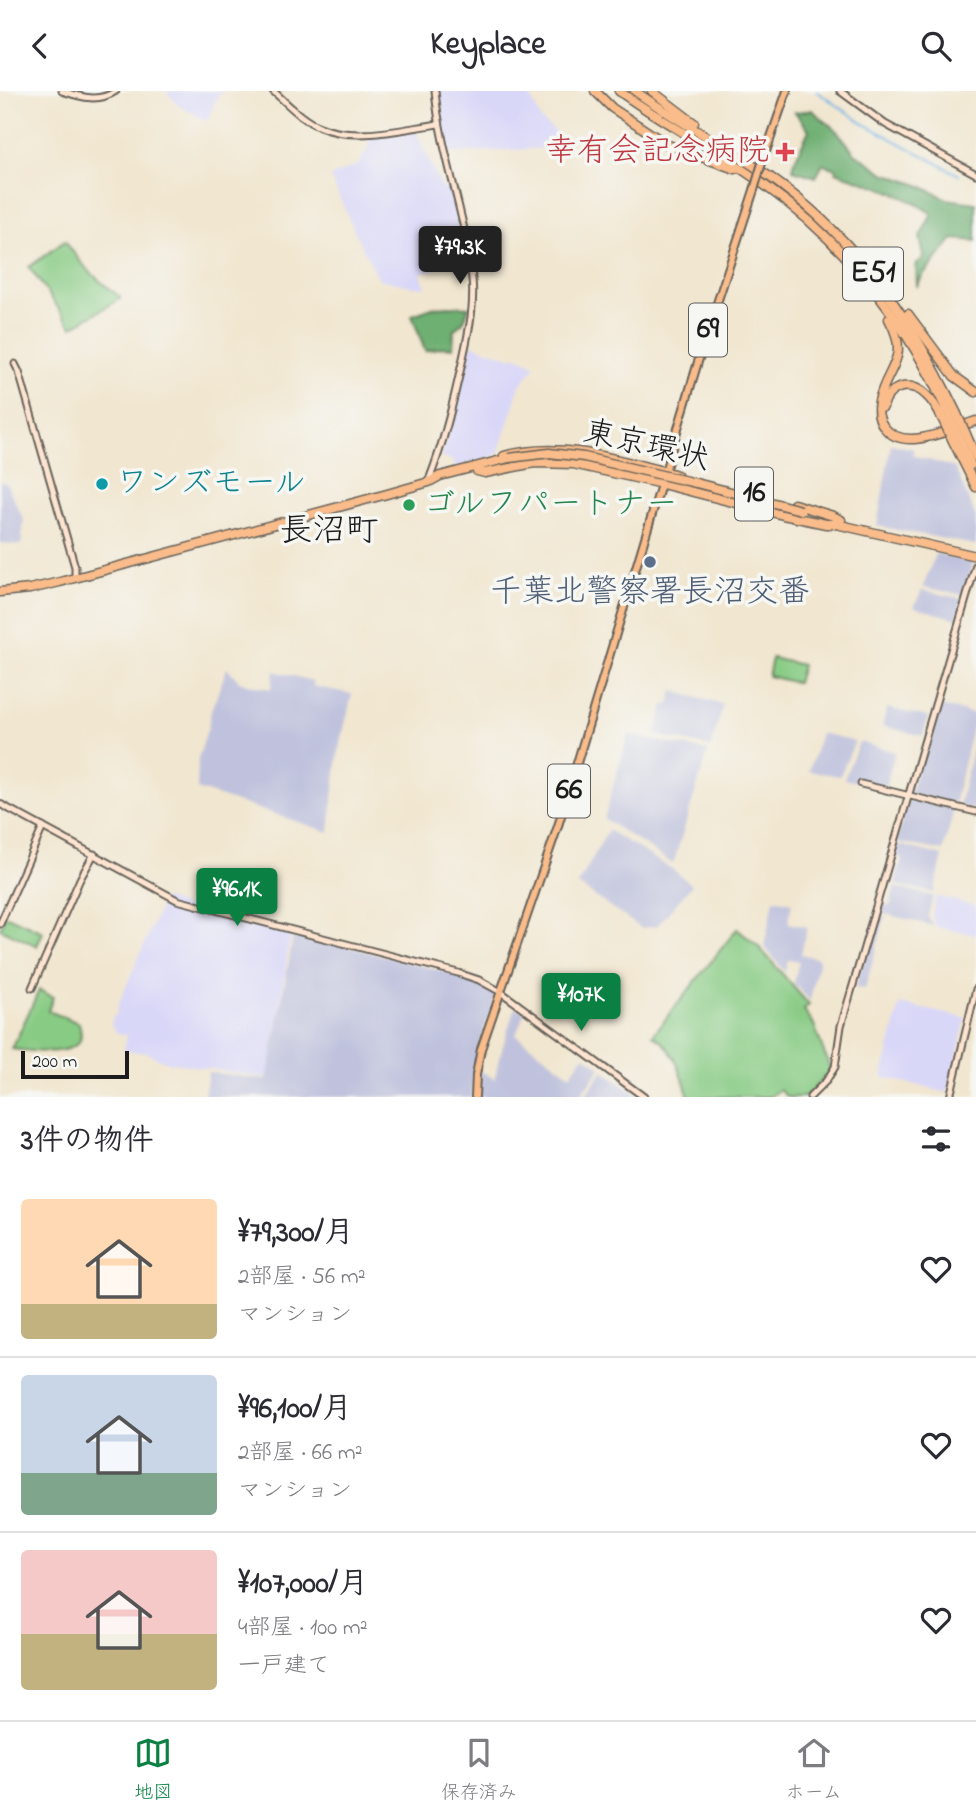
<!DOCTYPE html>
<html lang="ja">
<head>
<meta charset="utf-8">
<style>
	:root { --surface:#fff; --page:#f7f7f7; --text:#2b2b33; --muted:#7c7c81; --line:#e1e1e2; --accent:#0b8043 }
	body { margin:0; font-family:"Indie Flower","Klee One",sans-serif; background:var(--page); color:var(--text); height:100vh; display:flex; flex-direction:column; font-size:26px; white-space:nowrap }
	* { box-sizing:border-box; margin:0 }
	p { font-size:23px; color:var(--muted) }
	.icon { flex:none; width:38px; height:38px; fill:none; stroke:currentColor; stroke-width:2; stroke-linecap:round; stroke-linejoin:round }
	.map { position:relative; height:1006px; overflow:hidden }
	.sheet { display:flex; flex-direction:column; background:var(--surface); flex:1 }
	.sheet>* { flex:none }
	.scale { position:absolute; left:21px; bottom:18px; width:108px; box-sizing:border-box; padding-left:7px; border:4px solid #1c1c1c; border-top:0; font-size:19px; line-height:24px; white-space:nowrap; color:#1c1c1c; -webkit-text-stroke:5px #f6f6f2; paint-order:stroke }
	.price { position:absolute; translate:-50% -60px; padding:0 16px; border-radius:7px; background:var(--accent); color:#fff; font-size:23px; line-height:46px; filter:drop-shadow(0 2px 4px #0008) }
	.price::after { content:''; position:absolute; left:50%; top:42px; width:21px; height:16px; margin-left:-10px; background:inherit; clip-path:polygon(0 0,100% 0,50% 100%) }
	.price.selected { background:#222; color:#fff }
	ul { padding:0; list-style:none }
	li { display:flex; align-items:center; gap:21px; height:175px; padding:0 21px }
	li+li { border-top:2px solid var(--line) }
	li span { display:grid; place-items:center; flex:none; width:196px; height:140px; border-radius:7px; color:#555 }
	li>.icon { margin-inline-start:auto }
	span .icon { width:84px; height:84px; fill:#fffc; stroke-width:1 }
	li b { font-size:30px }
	h2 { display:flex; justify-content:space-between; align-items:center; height:84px; padding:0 21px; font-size:30px }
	header { display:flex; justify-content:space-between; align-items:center; height:91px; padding:0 21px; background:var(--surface); font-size:32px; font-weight:800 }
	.tab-bar { display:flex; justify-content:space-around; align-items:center; height:98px; border-top:2px solid var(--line); background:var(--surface); font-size:19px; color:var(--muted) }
	.tab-bar a { display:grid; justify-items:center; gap:4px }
	.tab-bar .selected { color:var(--accent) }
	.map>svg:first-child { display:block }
	.built { fill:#d9d7f8 }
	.industrial { fill:#c0c2dd }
	.green { fill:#88cb84; stroke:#527450; stroke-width:2 }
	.forest { fill:#6eaf72; stroke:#456647; stroke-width:2 }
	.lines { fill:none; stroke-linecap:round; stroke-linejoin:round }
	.stream { stroke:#6db0e2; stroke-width:2 }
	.secondary-casing { stroke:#67635b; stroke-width:9 }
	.primary-casing { stroke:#67635b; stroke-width:10 }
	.highway-casing { stroke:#67635b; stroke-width:11 }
	.secondary { stroke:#fde4d0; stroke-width:5 }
	.primary { stroke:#f9bc8a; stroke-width:6 }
	.highway { stroke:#f9bc8a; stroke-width:8 }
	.primary-bridge-casing { stroke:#67635b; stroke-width:10; stroke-linecap:butt }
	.highway-bridge-casing { stroke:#67635b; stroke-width:11; stroke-linecap:butt }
	.primary-bridge { stroke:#f9bc8a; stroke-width:6 }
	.highway-bridge { stroke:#f9bc8a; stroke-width:8 }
	.health-dot { fill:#e0444e; stroke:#f6f6f2; stroke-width:2.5 }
	.culture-dot { fill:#0f9aa8; stroke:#f6f6f2; stroke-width:2.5 }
	.leisure-dot { fill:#2e9e5b; stroke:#f6f6f2; stroke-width:2.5 }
	.service-dot { fill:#5c6f8a; stroke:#f6f6f2; stroke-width:2.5 }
	.labels { text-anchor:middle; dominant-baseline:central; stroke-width:7; stroke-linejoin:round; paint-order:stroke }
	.shield { fill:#f6f6f2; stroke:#5d5d5c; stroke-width:2 }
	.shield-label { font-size:30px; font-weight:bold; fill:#1c1c1c }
	.health-label { font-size:32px; fill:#be3a42; stroke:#f6f6f2; text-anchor:end }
	.street-label { font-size:32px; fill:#1c1c1c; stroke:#f6f6f2 }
	.culture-label { font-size:32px; fill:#0d838f; stroke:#f6f6f2; text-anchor:start }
	.leisure-label { font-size:32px; fill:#27864d; stroke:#f6f6f2; text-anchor:start }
	.service-label { font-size:32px; fill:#4e5e75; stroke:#f6f6f2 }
	.neighbourhood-label { font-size:33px; fill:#1c1c1c; stroke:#f6f6f2 }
</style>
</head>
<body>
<header><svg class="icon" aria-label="back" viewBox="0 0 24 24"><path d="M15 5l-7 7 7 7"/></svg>Keyplace<svg class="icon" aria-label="search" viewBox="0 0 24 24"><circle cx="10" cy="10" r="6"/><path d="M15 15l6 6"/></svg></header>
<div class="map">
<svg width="976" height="1006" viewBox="0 0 976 1006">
	<rect width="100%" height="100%" fill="#f6f6f2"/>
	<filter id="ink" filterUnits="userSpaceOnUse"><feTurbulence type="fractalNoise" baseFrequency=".0143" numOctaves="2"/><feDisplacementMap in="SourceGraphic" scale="14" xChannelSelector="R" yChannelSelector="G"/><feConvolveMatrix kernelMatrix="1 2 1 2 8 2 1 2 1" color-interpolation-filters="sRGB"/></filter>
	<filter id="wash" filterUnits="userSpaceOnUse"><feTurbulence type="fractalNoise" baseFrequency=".00686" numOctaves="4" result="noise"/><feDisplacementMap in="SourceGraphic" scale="28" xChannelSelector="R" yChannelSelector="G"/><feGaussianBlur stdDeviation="1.57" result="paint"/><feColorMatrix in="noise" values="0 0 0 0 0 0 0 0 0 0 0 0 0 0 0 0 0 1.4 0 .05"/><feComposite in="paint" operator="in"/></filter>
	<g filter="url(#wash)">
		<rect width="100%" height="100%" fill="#f1e6cf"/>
		<g class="built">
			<path d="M166,0H223L217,7L207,30L179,15Z"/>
			<path d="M438,0H524L532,8L541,29L554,39L556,45L550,57L452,62L449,59L443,33Z"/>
			<path d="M416,41L442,98L450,94L462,155L445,156L434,160L439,176L421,182L426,196H415L379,188L361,154L330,86L359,73L368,57L370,47Z"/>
			<path d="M470,253L513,267L515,264L536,275L520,294L498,363L456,378L452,369L441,367Z"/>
			<path d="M936,805L976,815V844L935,836L932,824Z"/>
			<path d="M164,807L185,816L291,843L268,987L167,971L146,962L124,959L126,944L117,942L111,934L113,924L116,925L118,914Z"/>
			<path d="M900,913L966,927L948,1002L882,986Z"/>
		</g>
		<g class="industrial">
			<path d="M891,353L914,358L912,364L955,377L976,426V454L877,435Z"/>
			<path d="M0,391L6,392L24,429L21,454L0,452Z"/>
			<path d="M936,462L973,472L964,504L923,496Z"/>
			<path d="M922,499L963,508L957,528L914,516Z"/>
			<path d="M227,577L239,590L250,594L271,598L274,580L313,590V595L352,603L338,664L329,741L197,698L198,668L208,636L211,620Z"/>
			<path d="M673,600L723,614L711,656L655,644L664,614H669Z"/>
			<path d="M936,614L975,623L954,714L910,703Z"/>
			<path d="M887,617L928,626L923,645L882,635Z"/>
			<path d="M976,641V718L959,715Z"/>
			<path d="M821,642L855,650L840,685L809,680Z"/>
			<path d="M628,644L708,660L673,773L604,728Z"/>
			<path d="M859,651L895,661L885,697L844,688Z"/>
			<path d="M908,708L954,718L943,760L897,751Z"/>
			<path d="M608,739L675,780L692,794L657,835L641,837L578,794Z"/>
			<path d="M896,753L943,765L934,802L895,793L902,767L893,764Z"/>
			<path d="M895,796L933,805L928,824L933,835L877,821L879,812L890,815Z"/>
			<path d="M774,808L792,812L788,832L807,836L801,863L819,868L810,910L794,892L799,870L788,869L785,881L764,855Z"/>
			<path d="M876,824L885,826L865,898L855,897Z"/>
			<path d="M294,842L442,880L474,890L496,903L478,958L471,1006H204L208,981L267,989Z"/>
			<path d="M515,916L525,921L516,944L570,984L584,964L601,976L579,1006H477L479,979L495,988L498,971Z"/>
			<path d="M603,980L639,1006H584Z"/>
		</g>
		<g class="green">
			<path d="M65,150C83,176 95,187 120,206V208L72,236L29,176Z"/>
			<path d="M772,567L802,574L797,592L768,585Z"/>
			<path d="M7,825L43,841L37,855L0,838L5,826Z"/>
			<path d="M737,838L759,856L809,914L804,919L814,934L831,980L805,1006H788L780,999L770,1006H689C682,984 674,955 653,944Z"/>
			<path d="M39,899L53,906L48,920L79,932C80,937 82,944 80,949C71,966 28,960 12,958Z"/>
		</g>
		<g class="forest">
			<path d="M812,19L837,40L855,62L884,82L919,94L947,108L976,112V150L953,148L926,181L924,182L917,195L916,174L924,166L920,146L932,123C903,102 869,93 836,81V78L823,73L816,86L793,79V73L809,39L795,21Z"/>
			<path d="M449,215L469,216L464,230L454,239L453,257L443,256L425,260L412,224L435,216Z"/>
		</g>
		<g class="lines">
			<path class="stream" d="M816,0L863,32L959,84"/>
		</g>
	</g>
	<g filter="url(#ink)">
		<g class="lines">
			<g class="secondary-casing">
				<g id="secondary">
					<path d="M62,0C81,6 98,12 116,0"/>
					<path d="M273,0C288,13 302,29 320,36C355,51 402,38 439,33"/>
					<path d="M840,0L885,33L976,83"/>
					<path d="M15,273L19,281L75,476V486"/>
					<path d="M429,389C444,351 453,312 462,272C468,243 475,217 472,188C466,124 441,64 435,0"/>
					<path d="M861,693L976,721"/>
					<path d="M0,713L177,809L458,882L479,889L501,901L644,1006"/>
					<path d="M0,833L43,736"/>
					<path d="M32,897L80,788L94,763"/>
					<path d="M810,1006L826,990L835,976L841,935L976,474"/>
					<path d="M950,1006L976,898"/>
				</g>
			</g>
			<g class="primary-casing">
				<g id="primary">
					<path d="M762,72L787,0"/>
					<path d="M475,1006L476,984L481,958L558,735L701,261L754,99"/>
				</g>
			</g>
			<g class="highway-casing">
				<g id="highway">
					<path d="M595,0L612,17L668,54L735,78"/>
					<path d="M619,0C666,34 717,59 763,93C825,137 878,196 917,262C929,282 939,303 949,324"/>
					<path d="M635,0C678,31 726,55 770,86C857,148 910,226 956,321"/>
					<path d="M652,0L694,32"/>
					<path d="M908,223L954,285L976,301"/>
					<path d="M889,228C911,268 887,275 879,310C877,319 878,328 884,336C904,363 952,337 976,330"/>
					<path d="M883,316C888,295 910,289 926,304C933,310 938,319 942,327"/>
					<path d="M966,343L976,366"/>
					<path d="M959,346L971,374"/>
					<path d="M953,350L976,396"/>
					<path d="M504,365C562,349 620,369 677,384"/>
					<path d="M477,380L485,382L534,372L573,373L662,393L783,424L826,433H839"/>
					<path d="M794,413L833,425L841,429"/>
					<path d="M836,433L976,465"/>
					<path d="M0,501L30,498L60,491L387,403L429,391L440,385L509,367"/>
				</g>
			</g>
			<use href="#secondary" class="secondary"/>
			<use href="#primary" class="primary"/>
			<use href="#highway" class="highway"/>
			<g class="primary-bridge-casing">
				<path id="primary-bridge" d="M754,99L762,72"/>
			</g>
			<g class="highway-bridge-casing">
				<g id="highway-bridge">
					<path d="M956,321L966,343"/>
					<path d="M949,324L959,346"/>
					<path d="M942,327L953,350"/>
					<path d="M509,367L549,362L584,366L696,392L801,419"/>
				</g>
			</g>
			<use href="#primary-bridge" class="primary-bridge"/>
			<use href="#highway-bridge" class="highway-bridge"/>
		</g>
	</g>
	<path class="health-dot" d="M781.5 50.5h7v7h7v7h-7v7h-7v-7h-7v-7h7z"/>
	<circle class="culture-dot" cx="102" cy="393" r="7"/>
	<circle class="leisure-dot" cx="409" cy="414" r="7"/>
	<circle class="service-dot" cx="650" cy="471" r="7"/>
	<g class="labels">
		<g class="shield">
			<rect x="843" y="156.5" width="60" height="53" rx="5"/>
			<rect x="689" y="212.5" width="38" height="53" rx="5"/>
			<rect x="735" y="376.5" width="38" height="53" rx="5"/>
			<rect x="548" y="673.5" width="42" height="53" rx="5"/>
		</g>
		<g class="shield-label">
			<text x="873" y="183">E51</text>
			<text x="708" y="239">69</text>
			<text x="754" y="403">16</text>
			<text x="569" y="700">66</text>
		</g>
		<g class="health-label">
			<text x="769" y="61">幸有会記念病院</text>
		</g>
		<g class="street-label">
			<text transform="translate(646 356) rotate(13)">東京環状</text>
		</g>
		<g class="culture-label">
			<text x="116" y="393">ワンズモール</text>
		</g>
		<g class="leisure-label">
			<text x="423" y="414">ゴルフパートナー</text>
		</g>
		<g class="service-label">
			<text x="650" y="502">千葉北警察署長沼交番</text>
		</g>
		<g class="neighbourhood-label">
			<text x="329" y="441">長沼町</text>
		</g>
	</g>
</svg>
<div class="scale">200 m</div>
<b class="price selected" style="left:460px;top:195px">¥79.3K</b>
<b class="price" style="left:237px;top:837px">¥96.1K</b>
<b class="price" style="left:581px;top:942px">¥107K</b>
</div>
<section class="sheet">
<h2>3件の物件<svg class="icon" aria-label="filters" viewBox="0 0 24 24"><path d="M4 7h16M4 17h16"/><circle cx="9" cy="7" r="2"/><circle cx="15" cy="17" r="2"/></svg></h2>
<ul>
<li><span style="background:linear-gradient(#ffd9b3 75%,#c2b280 0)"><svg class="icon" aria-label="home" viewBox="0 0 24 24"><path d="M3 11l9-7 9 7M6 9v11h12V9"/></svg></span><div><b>¥79,300/月</b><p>2部屋 · 56 m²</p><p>マンション</p></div><svg class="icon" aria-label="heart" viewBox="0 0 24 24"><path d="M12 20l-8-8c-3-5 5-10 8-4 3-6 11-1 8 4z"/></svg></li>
<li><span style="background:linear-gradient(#c9d6e8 70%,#7fa58c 0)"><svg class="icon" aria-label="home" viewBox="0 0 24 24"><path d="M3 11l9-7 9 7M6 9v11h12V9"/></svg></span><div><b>¥96,100/月</b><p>2部屋 · 66 m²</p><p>マンション</p></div><svg class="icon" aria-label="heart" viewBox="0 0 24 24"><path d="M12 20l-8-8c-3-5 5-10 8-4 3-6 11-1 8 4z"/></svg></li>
<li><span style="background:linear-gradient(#f6c9c9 60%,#c2b280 0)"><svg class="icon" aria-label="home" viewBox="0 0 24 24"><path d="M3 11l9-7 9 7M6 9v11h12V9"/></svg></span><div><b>¥107,000/月</b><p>4部屋 · 100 m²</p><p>一戸建て</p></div><svg class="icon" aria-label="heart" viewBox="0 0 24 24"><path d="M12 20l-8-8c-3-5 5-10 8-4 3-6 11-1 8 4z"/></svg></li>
</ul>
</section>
<nav class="tab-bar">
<a class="selected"><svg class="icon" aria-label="map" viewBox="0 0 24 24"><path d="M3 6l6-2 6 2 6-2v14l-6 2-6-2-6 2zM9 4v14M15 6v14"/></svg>地図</a>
<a><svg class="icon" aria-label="saved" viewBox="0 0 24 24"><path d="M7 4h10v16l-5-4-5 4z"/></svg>保存済み</a>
<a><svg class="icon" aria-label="home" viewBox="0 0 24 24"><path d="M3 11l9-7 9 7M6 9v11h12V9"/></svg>ホーム</a>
</nav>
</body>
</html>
